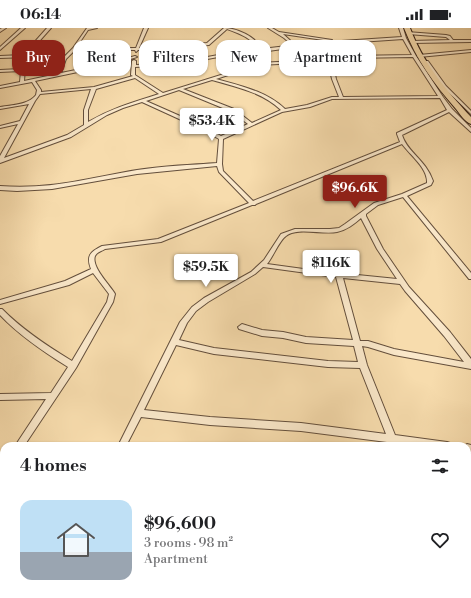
<!DOCTYPE html>
<html lang="en">
<head>
<meta charset="utf-8">
<style>
	:root { --surface:#fff; --page:#f2f2f2; --text:#202124; --muted:#757577; --line:#e0e0e0; --accent:#8f2418 }
	body { margin:0; font-family:"Libre Bodoni",serif; background:var(--page); color:var(--text); height:100vh; display:flex; flex-direction:column; font-size:15px; white-space:nowrap }
	* { box-sizing:border-box; margin:0 }
	p { font-size:13px; color:var(--muted) }
	.icon { flex:none; width:22px; height:22px; fill:none; stroke:currentColor; stroke-width:2; stroke-linecap:round; stroke-linejoin:round }
	.map { position:relative; flex:1; overflow:hidden }
	.side { position:absolute; left:0px; top:414px; width:471px; height:156px; display:flex; flex-direction:column; background:var(--surface); border-radius:12px 12px 0 0; box-shadow:0 1px 3px #0004 }
	.side>* { flex:none }
	.banner { position:absolute; left:12px; top:12px; width:447px; height:36px; display:flex; gap:8px }
	.price { position:absolute; translate:-50% -34px; padding:0 9px; border-radius:4px; background:#fff; color:#222; font-size:13px; line-height:26px; filter:drop-shadow(0 1px 2px #0008) }
	.price::after { content:''; position:absolute; left:50%; top:24px; width:12px; height:9px; margin-left:-6px; background:inherit; clip-path:polygon(0 0,100% 0,50% 100%) }
	.price.on { background:var(--accent); color:#fff }
	ul { padding:0; list-style:none }
	li { display:flex; align-items:center; gap:12px; height:100px; padding:0 20px }
	li+li { border-top:1px solid var(--line) }
	li span { display:grid; place-items:center; flex:none; width:112px; height:80px; border-radius:12px; color:#555 }
	li>.icon { margin-inline-start:auto }
	span .icon { width:48px; height:48px; fill:#fffc; stroke-width:1 }
	li b { font-size:17px }
	h2 { display:flex; justify-content:space-between; align-items:center; height:48px; padding:0 20px; font-size:17px }
	.tag { padding:0 14px; border-radius:12px; background:var(--surface); box-shadow:0 1px 3px #0004; font-size:14px; line-height:36px }
	.tag.on { background:var(--accent); color:#fff }
	.status { display:flex; justify-content:space-between; align-items:center; height:28px; padding:0 20px; background:var(--surface); direction:ltr }
	.status svg { height:11px; fill:currentColor }
	.map>svg:first-child { display:block }
	.lines { fill:none; stroke-linecap:round; stroke-linejoin:round }
	.minor-casing { stroke:#644f3c; stroke-width:2 }
	.primary-casing { stroke:#332017; stroke-width:2 }
	.minor { fill:#fae8ca; fill-rule:evenodd }
	.primary { fill:#f7dcad; fill-rule:evenodd }
</style>
</head>
<body>
<div class="status"><b>06:14</b><svg viewBox="0 0 49 12"><path d="M0 12V9h3v3zM5 12V6h3v6zM10 12V3h3v9zM15 12V0h3v12zM26 1h20v11H26zM47 4h2v5h-2z"/></svg></div>
<div class="map">
<svg width="471" height="570" viewBox="0 0 471 570">
	<rect width="100%" height="100%" fill="#f7dcad"/>
	<filter id="stains"><feTurbulence type="fractalNoise" baseFrequency=".005" numOctaves="4"/><feColorMatrix values="0 0 0 0 .2 0 0 0 0 .09 0 0 0 0 .02 0 0 0 .5 -.17"/></filter>
	<radialGradient id="worn" r=".72"><stop offset=".6" stop-color="#630" stop-opacity="0"/><stop offset="1" stop-color="#630" stop-opacity=".3"/></radialGradient>
	<g class="lines">
		<g class="minor-casing">
			<g id="minor">
				<path d="M2,0H6L0,4V1Z"/>
				<path d="M21,0H25L0,22V19Z"/>
				<path d="M47,0H51L27,27L63,30L73,20L87,0H97L88,2L76,20H136L144,0H148L139,20H163L180,22L193,16L207,15L224,0C237,0 256,9 262,21L311,15L402,9L399,0H403L406,10L416,28L443,69L452,81L471,100V104L449,84L402,107C407,124 426,132 433,153L431,157L407,168L471,245V251H469L403,169L378,177L366,186V188L383,221L409,259L450,304L471,331V341L394,327L368,319L362,318L367,337L395,407L447,414L450,415L451,418H418L301,403L210,397L141,389L126,418H118L180,294L192,279L204,270L251,244L264,232L281,206L295,201H330L339,200L345,196L374,175L402,166L427,155C428,140 410,127 402,116L256,176L255,177H252L161,214L105,221C102,223 97,224 95,228C91,239 110,257 115,266L113,274L76,340L24,418H15L46,371L0,372V366L51,365L68,339C44,324 20,308 0,287V281H2C23,302 47,318 72,333L107,274L109,266L93,245L69,257L0,276V272L65,253L91,241C86,228 90,224 102,218L158,211L249,175L219,144L217,138L137,146L52,161L17,163L0,162V158C50,162 89,150 137,142C163,138 190,137 217,135L219,111L201,101L142,74L123,80L107,87L71,109L0,135V128L18,96L0,100V98L20,93L29,76L0,81V79C12,77 28,77 36,67L37,62L32,54L0,60V58L20,54L21,43L0,44V42L21,41L28,29L0,30V28L23,27ZM227,1C238,5 252,10 258,21L229,25L175,35L136,37V33L134,32L132,33L131,47L133,48L94,59L41,64V62L35,53L111,37L137,29L135,28L110,35L61,45L66,31L75,22H135L136,24L138,22H163L180,24L195,18L209,17ZM403,11L412,27L348,28L319,31L301,18ZM297,19L315,32L259,35L163,65L135,47V39L175,37L229,27L261,24ZM413,29L438,68L343,69L336,51L334,42L322,33L348,30ZM31,30L62,32L57,46L24,53L25,40ZM318,34L330,42L332,51L339,69H332L307,77L285,81C266,63 241,58 216,51L259,37ZM135,50L159,66C134,74 112,80 88,94V82L96,61ZM212,52C236,59 262,64 281,82L252,95L234,81L183,61ZM91,61L84,82V97L67,107L4,130L35,73L40,66ZM179,62L230,83L248,96L221,108L205,99L146,73ZM440,70L447,82L397,105V106L400,114L253,173L223,143L222,136L223,111L282,84L310,79L332,71ZM361,190L377,221L397,251L318,243L267,236C273,229 279,213 286,208C297,199 323,207 337,204C347,202 354,196 361,190ZM263,239L336,249L353,312L306,309L283,304L262,302L242,296L238,299L239,301L262,308L283,310L306,315L354,318L358,334L328,333L214,320L179,312L187,295L196,283L208,274L255,246ZM343,250L400,256L405,263L444,308L464,334L394,321L368,313H360ZM176,317L214,326L328,339L360,340L386,406L301,395L210,389L144,382Z"/>
				<path d="M268,0H272L279,4L332,12L330,13L283,6L293,15L292,17L284,10Z"/>
				<path d="M407,4L446,7L450,8L453,12H471V14L412,15L411,13L450,12L446,9L408,6Z"/>
				<path d="M471,22V24L419,29L417,28L419,27Z"/>
				<path d="M426,33H428L446,58L471,83V86L444,60L425,34Z"/>
				<path d="M467,416L471,417V425L467,424V418H464Z"/>
				<path d="M4,435V447L0,449V437Z"/>
				<path d="M471,476V487L467,489V478Z"/>
				<path d="M467,489L471,491V501L467,499Z"/>
				<path d="M42,566H53L52,570H41Z"/>
			</g>
		</g>
		<g class="primary-casing">
			<path id="primary" d="M404,0H410C423,35 446,62 471,89V96C465,94 460,86 456,81C434,56 416,31 404,0Z"/>
		</g>
		<use href="#minor" class="minor"/>
		<use href="#primary" class="primary"/>
	</g>
	<rect width="100%" height="100%" filter="url(#stains)"/>
	<rect width="100%" height="100%" fill="url(#worn)"/>
</svg>
<b class="price" style="left:212px;top:114px">$53.4K</b>
<b class="price on" style="left:355px;top:181px">$96.6K</b>
<b class="price" style="left:331px;top:256px">$116K</b>
<b class="price" style="left:206px;top:260px">$59.5K</b>
<div class="banner">
<a class="tag on">Buy</a>
<a class="tag">Rent</a>
<a class="tag">Filters</a>
<a class="tag">New</a>
<a class="tag">Apartment</a>
</div>
<section class="side">
<h2>4 homes<svg class="icon" aria-label="filters" viewBox="0 0 24 24"><path d="M4 7h16M4 17h16"/><circle cx="9" cy="7" r="2"/><circle cx="15" cy="17" r="2"/></svg></h2>
<ul>
<li><span style="background:linear-gradient(#bfe0f5 65%,#9aa5b1 0)"><svg class="icon" aria-label="home" viewBox="0 0 24 24"><path d="M3 11l9-7 9 7M6 9v11h12V9"/></svg></span><div><b>$96,600</b><p>3 rooms · 98 m²</p><p>Apartment</p></div><svg class="icon" aria-label="heart" viewBox="0 0 24 24"><path d="M12 20l-8-8c-3-5 5-10 8-4 3-6 11-1 8 4z"/></svg></li>
</ul>
</section>
</div>
</body>
</html>
